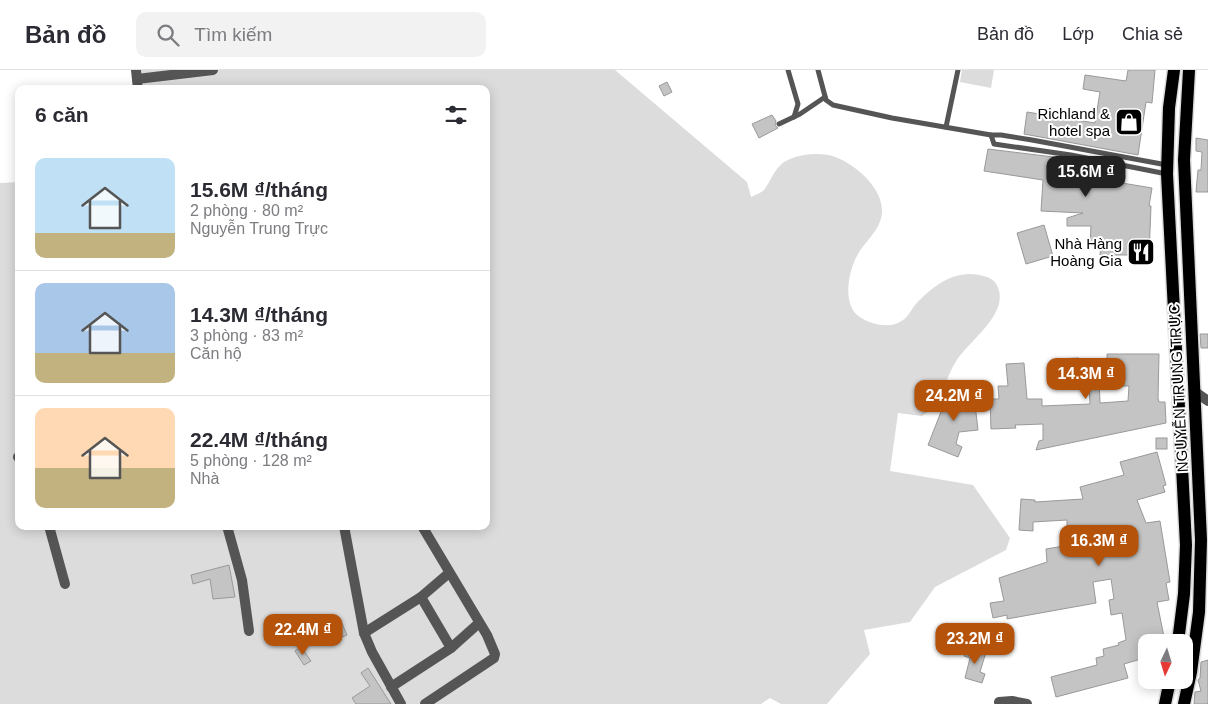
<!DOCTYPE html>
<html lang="vi">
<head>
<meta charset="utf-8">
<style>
	:root { --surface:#fff; --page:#f2f2f3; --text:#2b2b33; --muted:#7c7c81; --line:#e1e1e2; --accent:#b45309 }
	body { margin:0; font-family:Helvetica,sans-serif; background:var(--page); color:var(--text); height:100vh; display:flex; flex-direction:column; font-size:19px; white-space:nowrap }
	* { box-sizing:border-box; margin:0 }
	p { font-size:16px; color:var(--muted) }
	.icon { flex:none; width:28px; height:28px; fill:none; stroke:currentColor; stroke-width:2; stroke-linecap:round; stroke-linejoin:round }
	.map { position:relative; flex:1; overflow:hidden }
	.side { position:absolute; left:15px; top:15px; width:475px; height:445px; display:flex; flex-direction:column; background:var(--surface); border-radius:10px; box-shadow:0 2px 12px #0003 }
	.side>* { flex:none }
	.needle { width:32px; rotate:184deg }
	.tools { position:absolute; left:1138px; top:564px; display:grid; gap:10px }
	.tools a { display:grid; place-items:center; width:55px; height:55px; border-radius:10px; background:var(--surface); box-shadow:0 2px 12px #0003; font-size:25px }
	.price { position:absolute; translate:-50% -42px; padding:0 11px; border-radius:10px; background:var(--accent); color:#fff; font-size:16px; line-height:32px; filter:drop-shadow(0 1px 2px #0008) }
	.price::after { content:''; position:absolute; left:50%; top:30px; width:15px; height:11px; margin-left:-8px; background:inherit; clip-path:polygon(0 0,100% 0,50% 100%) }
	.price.current { background:#222; color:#fff }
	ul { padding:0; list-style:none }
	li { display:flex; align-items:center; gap:15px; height:125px; padding:0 20px }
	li+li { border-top:1px solid var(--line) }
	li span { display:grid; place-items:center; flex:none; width:140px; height:100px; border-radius:10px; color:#555 }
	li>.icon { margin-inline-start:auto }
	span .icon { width:60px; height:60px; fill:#fffc; stroke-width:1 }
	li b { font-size:21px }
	h2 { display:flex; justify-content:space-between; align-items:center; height:60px; padding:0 20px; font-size:21px }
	header { display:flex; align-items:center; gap:30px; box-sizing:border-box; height:70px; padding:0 25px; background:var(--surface); border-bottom:1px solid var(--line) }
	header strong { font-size:24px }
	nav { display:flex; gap:28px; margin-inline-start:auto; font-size:18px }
	.search { width:350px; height:45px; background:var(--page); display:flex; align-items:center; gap:12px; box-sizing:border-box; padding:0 18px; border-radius:10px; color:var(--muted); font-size:19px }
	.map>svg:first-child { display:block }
	.green { fill:#dcdcdc }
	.building { fill:#c4c4c4; stroke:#999; fill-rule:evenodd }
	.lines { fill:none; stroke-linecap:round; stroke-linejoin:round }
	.primary-casing { stroke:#dbdbdb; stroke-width:15 }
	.service { stroke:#555; stroke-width:5 }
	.minor { stroke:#555; stroke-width:10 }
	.primary { stroke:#000; stroke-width:12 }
	.labels { text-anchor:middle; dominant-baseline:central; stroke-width:4; stroke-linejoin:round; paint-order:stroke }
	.poi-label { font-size:15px; fill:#000; stroke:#fff; text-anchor:end }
	.street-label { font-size:15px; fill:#000; stroke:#fff }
</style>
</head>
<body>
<header>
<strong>Bản đồ</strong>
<div class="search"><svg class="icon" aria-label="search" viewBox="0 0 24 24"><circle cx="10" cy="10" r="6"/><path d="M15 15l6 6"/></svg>Tìm kiếm</div>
<nav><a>Bản đồ</a><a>Lớp</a><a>Chia sẻ</a></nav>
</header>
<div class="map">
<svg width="1208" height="634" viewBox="0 0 1208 634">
	<rect width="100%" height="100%" fill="#fff"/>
	<g class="green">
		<path d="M141,0H615L747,112L751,127C755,125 761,123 764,120C773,108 775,95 790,89C803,84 822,82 835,87C855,94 883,118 882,142C881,160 866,170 858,184C849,199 842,231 857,245C868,254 891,260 903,250C908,247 911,240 915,235C935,214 957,197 987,207C995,210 997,214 999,221C1006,247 966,273 955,293C943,313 943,333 922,346L898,343L890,401L973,415L1010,468L1006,480L935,517L910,552L864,560L870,584L827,634H781L770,628L761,634H0V113L19,112V456H486V19H144Z"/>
		<path d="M962,0H994L991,18L960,12Z"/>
	</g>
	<g class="building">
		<path d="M1128,0H1155L1152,33L1146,32L1138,85L1024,64L1027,42L1095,53L1100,22L1083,19L1085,5L1126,11Z"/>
		<path d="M667,12L672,22L664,26L659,16Z"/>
		<path d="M772,45L776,51L775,55L778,58L759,68L752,54Z"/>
		<path d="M1196,68L1208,70V122H1196L1198,100H1201L1202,82L1196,81Z"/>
		<path d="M988,79L1070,89L1118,99L1116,112L1152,118L1149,136H1151L1149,185H1100L1101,174H1090L1091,156H1067V148L1083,143L1041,141L1043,110L984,101Z"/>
		<path d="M1044,155L1053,186L1026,194L1017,163Z"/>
		<path d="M1200,264H1208V278H1201Z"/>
		<path d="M1107,284H1159L1158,328L1159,332H1165L1166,353L1036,380L1039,371L1043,370V354L1015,355L1016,358L991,359L990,329H999L998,316H1008L1006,294L1024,293L1027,329H1042V336L1090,334L1089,317L1062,319L1061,297H1055V289L1079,288L1080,296L1107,294ZM1099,309H1118V316H1129L1128,331L1100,333Z"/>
		<path d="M949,315L970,323L965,335L975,334L978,360L959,362L956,374L962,377L958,387L928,375L948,324L946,323Z"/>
		<rect x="1156" y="368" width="11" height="11"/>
		<path d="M1157,382L1166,415L1163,416L1165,422L1137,430L1146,453L1160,451L1170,512L1166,513L1169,530L1157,532L1165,572H1146V578L1139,580L1141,589L1124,594L1128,608L1056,627L1051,607L1097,595L1096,588L1104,586L1103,579L1119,575L1118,573L1126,570L1122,543L1111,545L1109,530L1114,529L1111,509L1093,512L1096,533L1007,549V545L993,548L990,533L1004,531L999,508L1047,492L1046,479L1076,474L1075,457H1067V450L1033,452V461L1019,460L1021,429L1035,430V432L1083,429L1080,417L1124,405L1120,392ZM1121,462L1124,483L1092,487L1089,468H1093V464Z"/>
		<path d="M229,495L235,527L213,529L210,509L193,514L191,505Z"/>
		<path d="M340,549L347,565L340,568L333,552Z"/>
		<path d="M301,577L311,591L304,595L295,581Z"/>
		<path d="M966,577L986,582L980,602L985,604L982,613L965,608L970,588L964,586Z"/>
		<path d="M1208,590V634H1194L1195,622L1201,621L1198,610L1200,608L1201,592Z"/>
		<path d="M368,598L377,612L391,634H356L352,628L370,616L361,603Z"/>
	</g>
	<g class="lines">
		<g class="primary-casing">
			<g id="primary">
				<path d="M1174,0L1169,38L1167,104L1186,475L1184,524L1178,572"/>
				<path d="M1165,634L1170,610"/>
				<path d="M1184,634L1191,602L1199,542L1201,470L1184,90L1189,0"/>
			</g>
		</g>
		<g class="service">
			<path d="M788,0L798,34L794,47"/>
			<path d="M818,0L826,30L833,35L892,48L991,65"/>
			<path d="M779,54L800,44L825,27"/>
			<path d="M946,57L958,0"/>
			<path d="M1167,95L1032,70L1001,65H991L994,74L1071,85L1167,104"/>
		</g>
		<g class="minor">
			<path d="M136,0L138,19"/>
			<path d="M137,9L213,0"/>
			<path d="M1194,321L1208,331"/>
			<path d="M18,387H19"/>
			<path d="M49,456L65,514"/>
			<path d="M227,456L242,510L249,561"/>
			<path d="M344,456L364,563L372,582L401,634"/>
			<path d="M422,456L487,565L495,584L494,588L425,634"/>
			<path d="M421,527L451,578"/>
			<path d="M364,563L421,527L449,503"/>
			<path d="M391,617L451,578L479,553"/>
			<path d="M999,632L1012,631L1027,634"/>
		</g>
		<use href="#primary" class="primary"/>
	</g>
	<defs>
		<g id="shop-square" transform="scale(1.4375)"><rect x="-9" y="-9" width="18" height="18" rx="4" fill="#000" stroke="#fff"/><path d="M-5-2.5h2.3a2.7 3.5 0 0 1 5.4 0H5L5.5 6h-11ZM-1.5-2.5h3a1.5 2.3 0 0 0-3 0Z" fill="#fff"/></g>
		<g id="restaurant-square" transform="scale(1.4375)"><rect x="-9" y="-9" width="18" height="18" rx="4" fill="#000" stroke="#fff"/><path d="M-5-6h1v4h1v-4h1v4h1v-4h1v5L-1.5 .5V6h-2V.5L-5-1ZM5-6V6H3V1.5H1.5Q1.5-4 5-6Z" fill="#fff"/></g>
	</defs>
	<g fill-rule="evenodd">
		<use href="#shop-square" x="1129" y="52"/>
		<use href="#restaurant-square" x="1141" y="182"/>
	</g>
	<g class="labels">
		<g class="poi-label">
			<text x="1110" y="43">Richland &amp;<tspan x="1110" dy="17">hotel spa</tspan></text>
			<text x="1122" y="173">Nhà Hàng<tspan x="1122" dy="17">Hoàng Gia</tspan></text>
		</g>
		<g class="street-label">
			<text transform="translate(1178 318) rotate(-93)">NGUYỄN TRUNG TRỰC</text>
		</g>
	</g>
</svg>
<div class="tools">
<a><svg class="needle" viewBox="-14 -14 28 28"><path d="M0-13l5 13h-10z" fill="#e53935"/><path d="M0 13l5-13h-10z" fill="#7c7c81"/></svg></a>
</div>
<b class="price current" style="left:1086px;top:128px">15.6M ₫</b>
<b class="price" style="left:1086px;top:330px">14.3M ₫</b>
<b class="price" style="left:954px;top:352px">24.2M ₫</b>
<b class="price" style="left:1099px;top:497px">16.3M ₫</b>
<b class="price" style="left:303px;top:586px">22.4M ₫</b>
<b class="price" style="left:975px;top:595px">23.2M ₫</b>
<section class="side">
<h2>6 căn<svg class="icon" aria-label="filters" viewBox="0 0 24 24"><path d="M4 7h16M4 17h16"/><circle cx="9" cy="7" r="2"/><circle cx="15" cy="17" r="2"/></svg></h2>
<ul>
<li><span style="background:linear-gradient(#bfe0f5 75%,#c2b280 0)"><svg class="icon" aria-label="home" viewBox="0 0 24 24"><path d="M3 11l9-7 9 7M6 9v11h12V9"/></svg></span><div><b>15.6M ₫/tháng</b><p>2 phòng · 80 m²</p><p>Nguyễn Trung Trực</p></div></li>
<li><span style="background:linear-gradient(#a9c7e8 70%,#c2b280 0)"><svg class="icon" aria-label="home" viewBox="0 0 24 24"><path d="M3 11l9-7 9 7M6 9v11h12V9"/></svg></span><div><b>14.3M ₫/tháng</b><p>3 phòng · 83 m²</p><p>Căn hộ</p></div></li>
<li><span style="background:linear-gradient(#ffd9b3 60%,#c2b280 0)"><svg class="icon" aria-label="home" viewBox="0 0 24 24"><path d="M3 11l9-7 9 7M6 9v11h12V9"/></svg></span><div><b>22.4M ₫/tháng</b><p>5 phòng · 128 m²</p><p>Nhà</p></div></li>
</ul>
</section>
</div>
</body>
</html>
